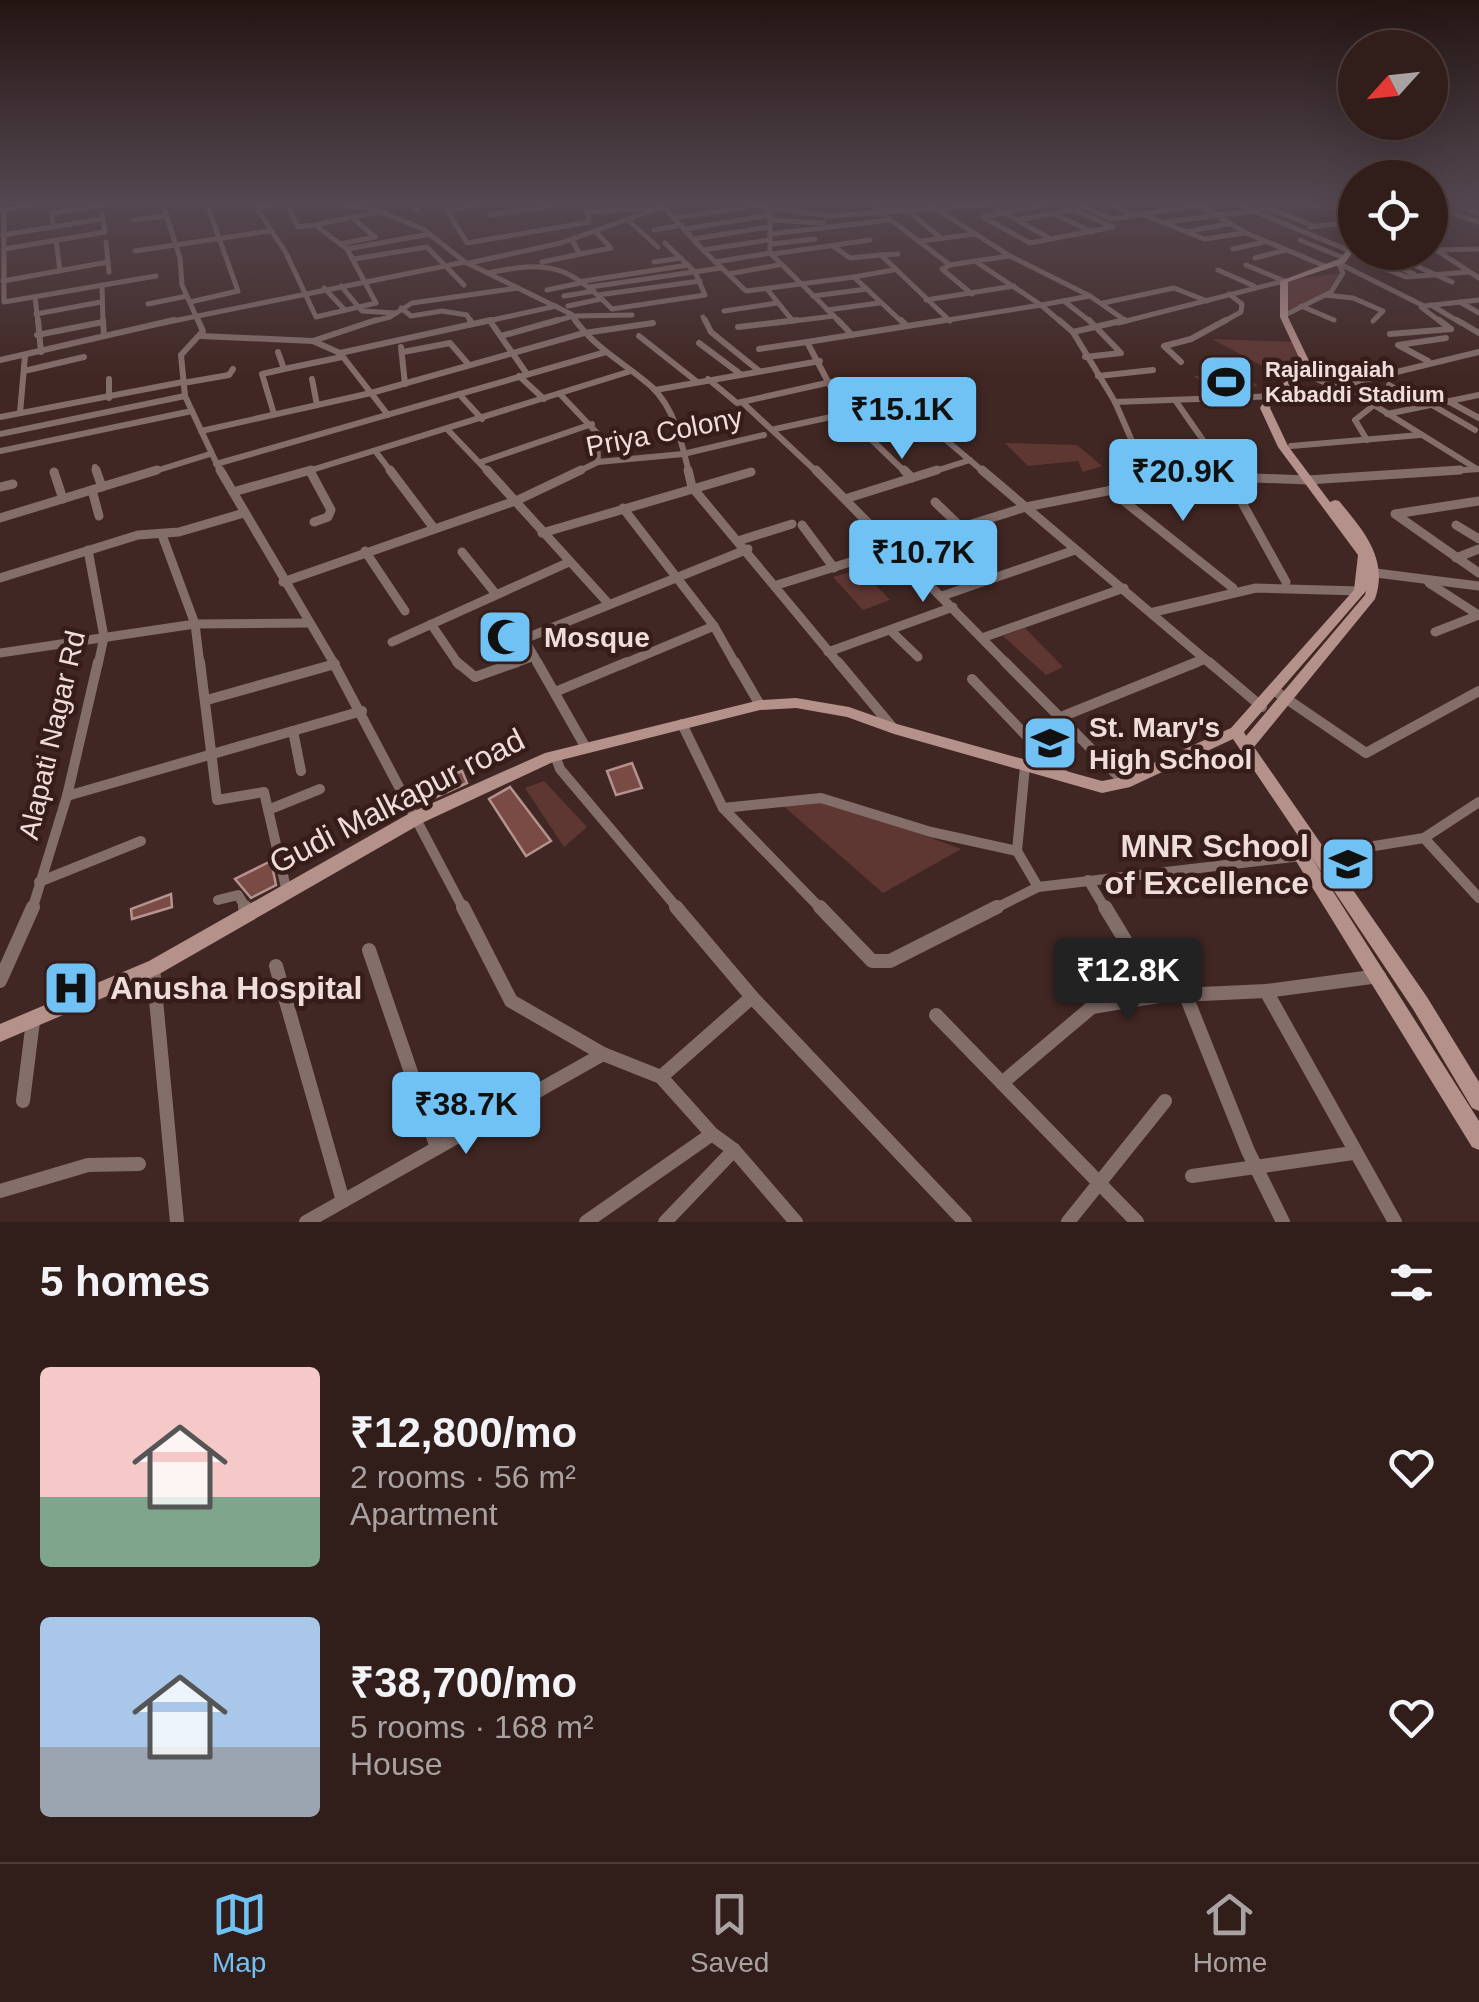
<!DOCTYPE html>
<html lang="en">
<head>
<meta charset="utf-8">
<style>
	:root { --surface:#311d1a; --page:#392623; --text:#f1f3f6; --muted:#a8a2a2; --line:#4c3b39; --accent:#70c1f4 }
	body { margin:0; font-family:Helvetica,sans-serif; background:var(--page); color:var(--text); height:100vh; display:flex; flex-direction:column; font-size:38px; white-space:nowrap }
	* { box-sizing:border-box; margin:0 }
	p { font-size:32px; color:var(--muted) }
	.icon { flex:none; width:55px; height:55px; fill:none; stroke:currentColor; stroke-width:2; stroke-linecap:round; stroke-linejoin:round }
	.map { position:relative; height:1222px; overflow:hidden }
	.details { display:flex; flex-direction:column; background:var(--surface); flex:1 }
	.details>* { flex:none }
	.needle { width:65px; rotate:243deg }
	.buttons { position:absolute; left:1338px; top:30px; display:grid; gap:20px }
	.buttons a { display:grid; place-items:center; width:110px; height:110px; border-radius:50%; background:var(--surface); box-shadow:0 10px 40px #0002,0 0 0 2px var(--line); font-size:50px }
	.price { position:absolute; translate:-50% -85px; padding:0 22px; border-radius:10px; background:var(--accent); color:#111; font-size:32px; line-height:65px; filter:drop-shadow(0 2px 5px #0008) }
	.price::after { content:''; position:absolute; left:50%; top:60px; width:30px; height:22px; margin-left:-15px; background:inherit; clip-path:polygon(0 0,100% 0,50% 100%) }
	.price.on { background:#222; color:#fff }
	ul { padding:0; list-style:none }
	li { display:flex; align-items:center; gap:30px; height:250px; padding:0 40px }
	li span { display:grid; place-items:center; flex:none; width:280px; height:200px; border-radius:10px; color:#555 }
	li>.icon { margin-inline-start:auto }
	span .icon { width:120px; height:120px; fill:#fffc; stroke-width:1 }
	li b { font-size:42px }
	h2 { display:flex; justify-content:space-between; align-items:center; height:120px; padding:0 40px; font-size:42px }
	.tab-bar { display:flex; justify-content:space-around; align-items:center; height:140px; border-top:2px solid var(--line); background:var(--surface); font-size:28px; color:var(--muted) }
	.tab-bar a { display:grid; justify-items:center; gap:5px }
	.tab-bar .on { color:var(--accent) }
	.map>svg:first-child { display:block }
	.green { fill:#5e3732 }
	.building { fill:#7a4a44; stroke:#b4928e; stroke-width:2.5 }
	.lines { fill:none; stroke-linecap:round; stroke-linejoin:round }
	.street-far4 { stroke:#846e6a; stroke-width:5 }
	.street-far3 { stroke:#846e6a; stroke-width:6 }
	.street-far2 { stroke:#846e6a; stroke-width:9 }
	.street-far1 { stroke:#846e6a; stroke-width:10 }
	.street { stroke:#846e6a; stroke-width:14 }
	.secondary { fill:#b5918b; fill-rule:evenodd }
	.labels { text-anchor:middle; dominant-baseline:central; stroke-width:9; stroke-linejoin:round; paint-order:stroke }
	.far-poi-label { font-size:22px; font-weight:bold; fill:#efddda; stroke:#361d1a; text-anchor:start }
	.street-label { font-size:28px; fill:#efddda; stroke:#361d1a }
	.poi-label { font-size:28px; font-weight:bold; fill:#efddda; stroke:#361d1a; text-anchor:start }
	.near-street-label { font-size:32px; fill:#efddda; stroke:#361d1a }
	.near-poi-label { font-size:32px; font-weight:bold; fill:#efddda; stroke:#361d1a; text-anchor:end }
</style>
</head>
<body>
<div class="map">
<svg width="1479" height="1222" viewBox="0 0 1479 1222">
	<rect width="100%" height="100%" fill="#412723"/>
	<g class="green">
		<path d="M1341,273L1324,296L1285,311L1284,281Z"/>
		<path d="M1212,339L1296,342L1306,360L1281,376Z"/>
		<path d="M1233,373L1246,376L1258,386L1213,392L1194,376Z"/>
		<path d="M1005,443L1077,445L1102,466L1083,472L1078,461L1028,466Z"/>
		<path d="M861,569L890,600L863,610L833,577Z"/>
		<path d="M1025,628L1063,667L1046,675L1003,636Z"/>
		<path d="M544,781L587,827L564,847L525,788Z"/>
		<path d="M821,797L961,849L883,893L779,802Z"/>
	</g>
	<g class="building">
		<path d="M632,763L642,788L616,795L607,771Z"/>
		<path d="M462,771L467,783L423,803L418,789Z"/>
		<path d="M510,787L551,841L526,856L489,799Z"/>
		<path d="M271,861L276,885L251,898L235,879Z"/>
		<path d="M171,894L172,907L132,919L131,909Z"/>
	</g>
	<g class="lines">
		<g class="street-far4">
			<path d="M163,204L180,258L182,285L199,323"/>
			<path d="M254,204L286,253L316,317L376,303L347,249L315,225L298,227L287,204"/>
			<path d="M336,204L374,209L423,229L465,262L571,314L577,323"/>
			<path d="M413,204L417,210"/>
			<path d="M484,204L447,210L467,243L589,222L585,204"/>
			<path d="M744,204L829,216L985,205"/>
			<path d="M870,204L950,265L975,261L1041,305L929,323"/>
			<path d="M929,204L1010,256L1090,296"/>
			<path d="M988,204L1051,239"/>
			<path d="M1049,204L983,217L1030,243L1113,227L1074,210"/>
			<path d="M1111,204L1135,215L1210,204"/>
			<path d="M1237,204L1350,251"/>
			<path d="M1304,204L1338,208"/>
			<path d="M1454,204L1479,213"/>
			<path d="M1081,205L1111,219L1133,216"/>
			<path d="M1199,205L1246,233L1325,266"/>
			<path d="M1430,205L1439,204"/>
			<path d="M256,208L281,204"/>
			<path d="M875,208H907"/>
			<path d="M4,209V302L156,276"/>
			<path d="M770,210V253L834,316L776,323"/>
			<path d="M1251,210L1266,207L1314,226"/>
			<path d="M589,212L664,207L703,250L769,240"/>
			<path d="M1054,214L1092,232"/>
			<path d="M1142,214L1204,239L1244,233"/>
			<path d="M490,215L551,206"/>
			<path d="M913,215L941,238"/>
			<path d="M1216,215L1250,212"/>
			<path d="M1457,215L1479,222"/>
			<path d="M675,218L747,207"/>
			<path d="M134,220L165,216"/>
			<path d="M628,220L658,247"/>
			<path d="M771,220L823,223"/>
			<path d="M1019,220L1086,207"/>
			<path d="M1167,222L1214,216"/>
			<path d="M315,225L376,212"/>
			<path d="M53,227L52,213L112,204"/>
			<path d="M1310,227L1352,222"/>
			<path d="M686,229L770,215"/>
			<path d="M654,230L682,225"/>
			<path d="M1190,231L1228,224"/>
			<path d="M771,234L889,220"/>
			<path d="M3,235L102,219"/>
			<path d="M693,239L769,227"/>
			<path d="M56,240L60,271"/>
			<path d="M1300,240L1344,258"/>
			<path d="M921,241L975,234"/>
			<path d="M106,242L109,272"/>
			<path d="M340,244L375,237L355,220"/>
			<path d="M771,244L815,239"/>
			<path d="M833,246L850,258L881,255"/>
			<path d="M1430,246L1479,278"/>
			<path d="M4,249L105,232L102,214"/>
			<path d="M347,249L430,234"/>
			<path d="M1233,249L1264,242"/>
			<path d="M703,250L746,291L854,277L903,323"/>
			<path d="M1437,250L1479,249"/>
			<path d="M135,251L269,231"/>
			<path d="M1385,252L1452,282"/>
			<path d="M580,254L611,248L596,232"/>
			<path d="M773,254L870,240"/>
			<path d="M898,254L881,255L950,321"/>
			<path d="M1255,258L1286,250"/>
			<path d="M354,259L427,247L464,285"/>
			<path d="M1380,259L1414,274"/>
			<path d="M975,261L1010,256"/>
			<path d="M542,262L580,254L572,240"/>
			<path d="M654,262L681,258"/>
			<path d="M715,262L770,253"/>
			<path d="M469,263L561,243L670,204"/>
			<path d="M1338,263L1424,306L1479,300"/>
			<path d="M950,265L942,269L972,294"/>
			<path d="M1246,265L1282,280"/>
			<path d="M1379,266L1406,277L1469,272"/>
			<path d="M1218,270L1254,286"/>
			<path d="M488,273C549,260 568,265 612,309L705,295L695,272L665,243"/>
			<path d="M729,274L778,265"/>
			<path d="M854,277L893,270"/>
			<path d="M3,281L108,262"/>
			<path d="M584,281L688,265"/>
			<path d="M102,285L103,323"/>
			<path d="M341,286L362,311L396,313"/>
			<path d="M590,287L721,268"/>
			<path d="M324,288L345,310"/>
			<path d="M767,289L792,320"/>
			<path d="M547,290L585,282"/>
			<path d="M598,295L700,281"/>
			<path d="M1325,295L1353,298L1383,311L1373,321"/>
			<path d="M564,296L594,291"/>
			<path d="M813,296L867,289"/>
			<path d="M35,297L38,323"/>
			<path d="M926,300L1014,286"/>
			<path d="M1064,301L1092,323"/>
			<path d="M190,302L238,291L207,204"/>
			<path d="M1460,302L1479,313"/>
			<path d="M1103,303L1174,288L1207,301"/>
			<path d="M148,304L187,296"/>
			<path d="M1431,305L1461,323"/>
			<path d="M568,306L601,299"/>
			<path d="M1301,306L1334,320"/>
			<path d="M1421,307L1442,323"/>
			<path d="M401,308L411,316L442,311L467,315L471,323"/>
			<path d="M827,310L879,303"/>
			<path d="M724,311L777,303"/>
			<path d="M36,314L101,302"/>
			<path d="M1285,315L1331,292L1343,273L1338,263"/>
			<path d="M834,316L840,323"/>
			<path d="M703,317L706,323"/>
			<path d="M1126,321L1284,281"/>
			<path d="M163,323L465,262"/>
			<path d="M366,323L390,317L412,303L518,288"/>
			<path d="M479,323L556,306"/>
			<path d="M549,323L573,316L632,315"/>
			<path d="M1062,323L1041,305L1090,296L1126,321L1118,323"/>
			<path d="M1221,323L1241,312L1242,304L1229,294"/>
		</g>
		<g class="street-far3">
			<path d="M38,320L41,352"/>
			<path d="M103,320L104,336"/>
			<path d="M198,320L203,331L181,355L185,396L221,473"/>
			<path d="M470,320L472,324"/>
			<path d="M575,320C596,349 626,364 652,387C675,409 682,444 689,473"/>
			<path d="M705,320L711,332L758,370"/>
			<path d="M838,320L852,335"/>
			<path d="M901,320L907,326"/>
			<path d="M1059,320L1073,332L1125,320"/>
			<path d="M1439,320L1451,329"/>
			<path d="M1457,320L1479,333"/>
			<path d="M490,321L527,374"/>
			<path d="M738,327L797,320"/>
			<path d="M1073,332L1115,402L1146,473"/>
			<path d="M1390,334L1451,329"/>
			<path d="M37,335L103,322"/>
			<path d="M201,336L313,341L340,353L388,415"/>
			<path d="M501,336L558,320"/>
			<path d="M639,336L696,381"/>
			<path d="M313,341L376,320"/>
			<path d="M699,343L739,373"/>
			<path d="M401,347L405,384"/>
			<path d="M759,349L807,342"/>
			<path d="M403,352L450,343L469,365"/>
			<path d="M340,353L491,320"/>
			<path d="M1085,357L1121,353L1089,320"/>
			<path d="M0,360L174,320"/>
			<path d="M1428,361L1398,345L1446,338"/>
			<path d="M1181,362L1164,346L1191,339L1226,320"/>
			<path d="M1308,367L1344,365"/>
			<path d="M284,369L342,357"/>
			<path d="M24,371L84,357"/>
			<path d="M1304,373L1374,405L1477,469"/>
			<path d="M519,376L544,399"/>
			<path d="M1098,376L1153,370"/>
			<path d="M109,379V398"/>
			<path d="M312,379L317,405"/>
			<path d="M708,379L737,403L831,382"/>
			<path d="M183,383L229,375L233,369"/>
			<path d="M1389,385L1425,406"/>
			<path d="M1339,386L1479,352"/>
			<path d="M655,390L820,361"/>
			<path d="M459,394L482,419"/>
			<path d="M560,394L597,433L598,462"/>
			<path d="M1175,400L1226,473"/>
			<path d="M1448,401L1479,418"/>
			<path d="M742,402L818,473"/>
			<path d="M1115,402L1276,396"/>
			<path d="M1432,405L1475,430"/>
			<path d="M20,413L25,356"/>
			<path d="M274,414L262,374L284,369L278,352"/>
			<path d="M1387,414L1479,395"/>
			<path d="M0,417L183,382"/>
			<path d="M775,429L845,414"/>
			<path d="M448,430L489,473"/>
			<path d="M201,431L371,393L584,333L653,323"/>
			<path d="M0,434L185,396"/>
			<path d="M946,440L985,473"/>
			<path d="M1367,440L1355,420L1374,405"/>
			<path d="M1291,446L1420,435"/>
			<path d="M0,451L192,411"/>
			<path d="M376,452L392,473"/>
			<path d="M481,462L592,424"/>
			<path d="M216,464L606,352"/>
			<path d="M95,467L97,473"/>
			<path d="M149,473L210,454"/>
			<path d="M302,473L631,371"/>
			<path d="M575,473L598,462L683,454L764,435"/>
			<path d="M906,473L845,414L807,342L945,320"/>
			<path d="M929,473L970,460"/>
			<path d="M1421,473L1479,469"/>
		</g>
		<g class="street-far2">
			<path d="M96,470L102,487"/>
			<path d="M220,470L335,665"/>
			<path d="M390,470L433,527"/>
			<path d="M487,470L607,602"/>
			<path d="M688,470L692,487L840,665"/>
			<path d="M816,470L1008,665"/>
			<path d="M904,470L912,478"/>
			<path d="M982,470L1212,665"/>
			<path d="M1144,470L1150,483"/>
			<path d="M1224,470L1286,582"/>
			<path d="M310,471L331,510L328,517L314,522"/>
			<path d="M54,472L63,499"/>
			<path d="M0,487L13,484"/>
			<path d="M92,490L99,516"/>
			<path d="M1110,490L1233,588"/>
			<path d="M233,492L311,470"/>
			<path d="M845,499L937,470"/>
			<path d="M1479,501L1395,514L1479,573"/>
			<path d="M935,502L962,528"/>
			<path d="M623,508L714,626L736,665"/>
			<path d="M0,518L157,470"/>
			<path d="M802,525L834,568"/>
			<path d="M1456,525L1479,539"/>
			<path d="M542,533L751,472"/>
			<path d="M162,535L195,624L200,665"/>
			<path d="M741,540L792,524"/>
			<path d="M88,550L104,637L98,665"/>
			<path d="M365,551L405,611"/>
			<path d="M462,552L495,593"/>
			<path d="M1456,558L1479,549"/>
			<path d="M1368,572L1479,586"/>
			<path d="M0,578L138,535L179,532L244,513"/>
			<path d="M283,582L518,500L581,470"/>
			<path d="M1429,583L1477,614"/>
			<path d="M777,585L1026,507L1153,482L1229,477L1308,480L1460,470"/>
			<path d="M942,596L1075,550"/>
			<path d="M1154,612L1256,588L1360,591"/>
			<path d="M431,624L459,665"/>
			<path d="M890,630L918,657"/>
			<path d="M1435,632L1479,615"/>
			<path d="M982,638L1124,588"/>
			<path d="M392,642L567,563"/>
			<path d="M828,652L953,607"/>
			<path d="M0,653L195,624L309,623"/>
			<path d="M510,665L534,656"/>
			<path d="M539,665L524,639L748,549"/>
			<path d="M621,665L714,626"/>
			<path d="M1191,665L1205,659"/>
		</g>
		<g class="street-far1">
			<path d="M200,662L217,800L264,792L286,888"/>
			<path d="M333,662L464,910"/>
			<path d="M457,662L475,677L517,662"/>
			<path d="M537,662L586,748"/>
			<path d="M735,662L760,705"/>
			<path d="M838,662L893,728"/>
			<path d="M1005,662L1125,783"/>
			<path d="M1209,662L1262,707"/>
			<path d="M972,679L1064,775"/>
			<path d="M1275,691L1366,753L1479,691"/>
			<path d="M555,692L627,662"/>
			<path d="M207,700L335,664"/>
			<path d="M1061,717L1197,662"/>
			<path d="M682,724L723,808L822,910"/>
			<path d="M293,731L301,771"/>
			<path d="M555,756L560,769L679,910"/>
			<path d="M1025,766L1017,851L1038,887"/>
			<path d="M67,796L362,711"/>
			<path d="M723,808L821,798L931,832L1017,851"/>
			<path d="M268,810L320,789"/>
			<path d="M1424,838L1479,898"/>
			<path d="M1318,855L1424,838L1479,802"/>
			<path d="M1088,880L1106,910"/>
			<path d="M39,882L141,841"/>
			<path d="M218,900L238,895L247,910"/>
			<path d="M32,910L67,796L98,662"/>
			<path d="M992,910L1038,887L1302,856"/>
		</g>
		<g class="street">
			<path d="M245,907L249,913"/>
			<path d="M463,907L511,1001L603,1054L661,1077L712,1134L734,1150L796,1222"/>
			<path d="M676,907L752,997L965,1222"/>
			<path d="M820,907L872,961H890L997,907"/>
			<path d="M1105,907L1159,996"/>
			<path d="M369,950L437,1148"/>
			<path d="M276,966L343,1201"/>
			<path d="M153,968L177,1222"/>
			<path d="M0,981L33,907"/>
			<path d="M1266,991L1395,1222"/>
			<path d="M1186,996L1248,1151L1283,1222"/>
			<path d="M936,1015L1137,1222"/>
			<path d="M661,1077L752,997"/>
			<path d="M1002,1083L1092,1007L1159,996L1266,991L1379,976"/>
			<path d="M23,1101L33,1021"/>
			<path d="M1192,1176L1353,1153"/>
			<path d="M0,1191L88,1165L139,1164"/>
			<path d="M306,1222L603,1054"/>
			<path d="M586,1222L712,1134"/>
			<path d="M665,1222L734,1150"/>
			<path d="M1068,1222L1165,1101"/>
		</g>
		<g class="secondary">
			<path d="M30,204H48L0,212V208Z"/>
			<path d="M1333,204H1340L1355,221V227Z"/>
			<path d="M1355,242V249L1345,263L1288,282V317L1312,367L1272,403L1270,408L1288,446L1330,502L1335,500L1339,501C1363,530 1389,559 1375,599L1254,747L1427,997L1479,1082V1111L1472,1108L1413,1009L1310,855L1479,1121V1150L1472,1147L1296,861L1294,856L1299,837L1233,739L1130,787L1102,793L894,734L847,717L796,708L760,710L553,762L422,823L161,973L0,1042V1024L149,961L410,813L545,753L760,700L796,698L849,707L897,724L1102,781L1123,777L1231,728L1354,590L1358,555L1278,447L1260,408L1265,400L1303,366L1280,317V281L1339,259ZM1366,591L1365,595L1246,736L1244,732Z"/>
		</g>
	</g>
	<linearGradient id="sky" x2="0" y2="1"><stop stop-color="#241513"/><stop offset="0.54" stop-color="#544750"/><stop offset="1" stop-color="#544750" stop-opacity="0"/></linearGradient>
	<rect width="1479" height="375" fill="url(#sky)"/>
	<defs>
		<g id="stadium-square" transform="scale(2.875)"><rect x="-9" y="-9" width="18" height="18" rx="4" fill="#70c1f4" stroke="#361d1a"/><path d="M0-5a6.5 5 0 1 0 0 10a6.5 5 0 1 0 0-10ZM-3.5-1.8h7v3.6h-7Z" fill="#111"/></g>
		<g id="mosque-square" transform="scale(2.875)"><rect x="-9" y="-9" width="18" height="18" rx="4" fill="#70c1f4" stroke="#361d1a"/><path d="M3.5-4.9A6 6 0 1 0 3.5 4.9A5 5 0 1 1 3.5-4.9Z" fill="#111"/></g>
		<g id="university-square" transform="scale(2.875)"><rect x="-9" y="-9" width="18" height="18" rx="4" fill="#70c1f4" stroke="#361d1a"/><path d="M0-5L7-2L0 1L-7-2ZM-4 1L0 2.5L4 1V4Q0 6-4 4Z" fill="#111"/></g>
		<g id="hospital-square" transform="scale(2.875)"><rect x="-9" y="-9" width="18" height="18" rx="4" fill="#70c1f4" stroke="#361d1a"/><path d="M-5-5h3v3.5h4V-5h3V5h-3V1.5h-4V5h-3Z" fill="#111"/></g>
	</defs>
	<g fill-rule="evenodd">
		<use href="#stadium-square" x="1226" y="382"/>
		<use href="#mosque-square" x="505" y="637"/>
		<use href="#university-square" x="1050" y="743"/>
		<use href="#university-square" x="1348" y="864"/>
		<use href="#hospital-square" x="71" y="988"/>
	</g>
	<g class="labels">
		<g class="far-poi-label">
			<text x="1265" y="369">Rajalingaiah<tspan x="1265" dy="25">Kabaddi Stadium</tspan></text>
		</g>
		<g class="street-label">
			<text transform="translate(664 432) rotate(-11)">Priya Colony</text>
			<text transform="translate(52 735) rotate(-77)">Alapati Nagar Rd</text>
		</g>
		<g class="poi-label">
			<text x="544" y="637">Mosque</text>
			<text x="1089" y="727">St. Mary's<tspan x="1089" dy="32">High School</tspan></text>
		</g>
		<g class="near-street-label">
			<text transform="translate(397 801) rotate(-27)">Gudi Malkapur road</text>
		</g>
		<g class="near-poi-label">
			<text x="1309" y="846">MNR School<tspan x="1309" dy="37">of Excellence</tspan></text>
			<text x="110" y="988" text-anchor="start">Anusha Hospital</text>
		</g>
	</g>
</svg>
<div class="buttons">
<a><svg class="needle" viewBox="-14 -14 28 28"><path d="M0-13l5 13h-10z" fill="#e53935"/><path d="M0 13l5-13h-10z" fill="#a8a2a2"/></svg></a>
<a><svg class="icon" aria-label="locate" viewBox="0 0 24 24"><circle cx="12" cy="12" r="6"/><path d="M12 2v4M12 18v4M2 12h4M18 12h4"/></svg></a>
</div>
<b class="price" style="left:902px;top:462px">₹15.1K</b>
<b class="price" style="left:1183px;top:524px">₹20.9K</b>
<b class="price" style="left:923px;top:605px">₹10.7K</b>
<b class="price on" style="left:1128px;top:1023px">₹12.8K</b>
<b class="price" style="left:466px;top:1157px">₹38.7K</b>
</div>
<section class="details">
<h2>5 homes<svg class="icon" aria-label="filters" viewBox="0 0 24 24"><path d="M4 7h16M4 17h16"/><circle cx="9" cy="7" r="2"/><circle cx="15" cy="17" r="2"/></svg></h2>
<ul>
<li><span style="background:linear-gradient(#f6c9c9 65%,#7fa58c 0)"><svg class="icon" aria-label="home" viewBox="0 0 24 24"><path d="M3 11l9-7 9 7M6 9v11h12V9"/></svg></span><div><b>₹12,800/mo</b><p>2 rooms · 56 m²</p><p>Apartment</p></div><svg class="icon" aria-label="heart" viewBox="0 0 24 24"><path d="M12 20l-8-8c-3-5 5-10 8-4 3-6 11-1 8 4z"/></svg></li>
<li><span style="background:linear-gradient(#a9c7e8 65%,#9aa5b1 0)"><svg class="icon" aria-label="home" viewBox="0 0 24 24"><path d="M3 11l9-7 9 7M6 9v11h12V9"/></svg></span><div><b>₹38,700/mo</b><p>5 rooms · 168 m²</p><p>House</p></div><svg class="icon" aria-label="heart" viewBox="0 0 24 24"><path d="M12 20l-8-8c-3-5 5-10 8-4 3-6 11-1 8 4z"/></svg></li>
</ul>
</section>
<nav class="tab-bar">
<a class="on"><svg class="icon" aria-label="map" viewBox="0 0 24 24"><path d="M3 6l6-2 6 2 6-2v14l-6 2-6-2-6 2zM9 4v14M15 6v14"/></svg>Map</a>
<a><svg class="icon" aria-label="saved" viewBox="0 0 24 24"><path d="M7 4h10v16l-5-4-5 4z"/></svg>Saved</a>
<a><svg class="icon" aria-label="home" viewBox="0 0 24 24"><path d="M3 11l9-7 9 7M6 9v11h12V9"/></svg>Home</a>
</nav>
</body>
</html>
